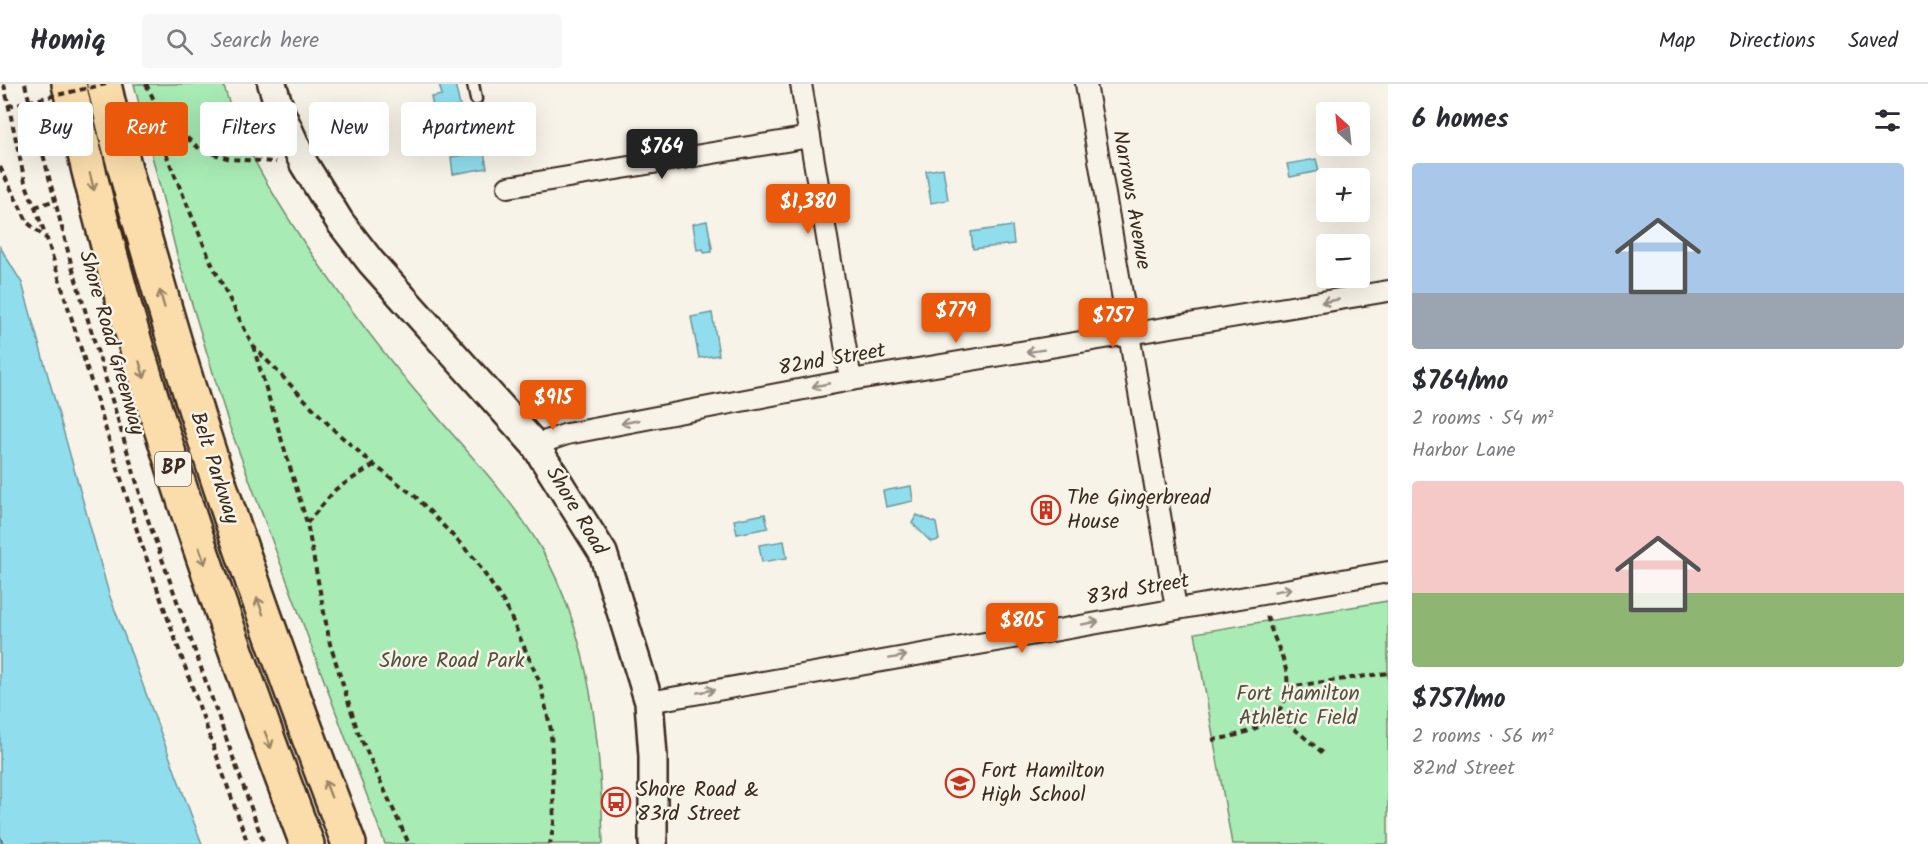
<!DOCTYPE html>
<html lang="en">
<head>
<meta charset="utf-8">
<style>
	:root { --surface:#fff; --page:#f7f7f7; --text:#2b2b33; --muted:#7c7c81; --line:#e1e1e2; --accent:#ea580c }
	body { margin:0; font-family:Kalam,sans-serif; background:var(--page); color:var(--text); height:100vh; display:flex; flex-direction:column; font-size:22px; white-space:nowrap }
	* { box-sizing:border-box; margin:0 }
	p { font-size:20px; color:var(--muted) }
	.icon { flex:none; width:33px; height:33px; fill:none; stroke:currentColor; stroke-width:2; stroke-linecap:round; stroke-linejoin:round }
	.map { position:relative; flex:1; overflow:hidden }
	.panel { display:flex; flex-direction:column; background:var(--surface); width:540px }
	.panel>* { flex:none }
	.banner { position:absolute; left:18px; top:18px; width:570px; height:54px; display:flex; gap:12px }
	.needle { width:39px; rotate:333deg }
	.fabs { position:absolute; left:1316px; top:18px; display:grid; gap:12px }
	.fabs a { display:grid; place-items:center; width:54px; height:54px; border-radius:6px; background:var(--surface); box-shadow:0 6px 24px #0002; font-size:30px }
	.price { position:absolute; translate:-50% -51px; padding:0 14px; border-radius:6px; background:var(--accent); color:#fff; font-size:20px; line-height:39px; filter:drop-shadow(0 2px 3px #0008) }
	.price::after { content:''; position:absolute; left:50%; top:36px; width:18px; height:14px; margin-left:-9px; background:inherit; clip-path:polygon(0 0,100% 0,50% 100%) }
	.price.current { background:#222; color:#fff }
	ul { padding:0; list-style:none }
	li { display:grid; align-content:center; gap:12px; height:318px; padding:0 24px }
	li span { display:grid; place-items:center; height:186px; border-radius:6px; color:#555 }
	li>.icon { margin-inline-start:auto }
	span .icon { width:108px; height:108px; fill:#fffc; stroke-width:1 }
	li b { font-size:26px }
	h2 { display:flex; justify-content:space-between; align-items:center; height:72px; padding:0 24px; font-size:26px }
	.tag { padding:0 21px; border-radius:6px; background:var(--surface); box-shadow:0 6px 24px #0002; font-size:21px; line-height:54px }
	.tag.current { background:var(--accent); color:#fff }
	header { display:flex; align-items:center; gap:36px; box-sizing:border-box; height:84px; padding:0 30px; background:var(--surface); border-bottom:2px solid var(--line) }
	header strong { font-size:28px }
	nav { display:flex; gap:33px; margin-inline-start:auto; font-size:21px }
	.search { width:420px; height:54px; background:var(--page); display:flex; align-items:center; gap:15px; box-sizing:border-box; padding:0 21px; border-radius:6px; color:var(--muted); font-size:22px }
	main { display:flex; flex:1; min-height:0 }
	.map>svg:first-child { display:block }
	.green { fill:#a8ebb5; stroke:#728a6a; stroke-width:1.5 }
	.water { fill:#90deed; stroke:#6e969a; stroke-width:1.5 }
	.lines { fill:none; stroke-linecap:round; stroke-linejoin:round }
	.ferry { stroke:#505752; stroke-width:1.5; stroke-dasharray:8 6; stroke-linecap:butt }
	.lane-casing { stroke:#3b2a1e; stroke-width:15 }
	.street-casing { stroke:#3b2a1e; stroke-width:24 }
	.secondary-casing { stroke:#3b2a1e; stroke-width:32 }
	.highway-casing { stroke:#3b2a1e; stroke-width:38 }
	.path { stroke:#3b2a1e; stroke-width:4; stroke-dasharray:6 4.5; stroke-linecap:butt }
	.lane { stroke:#f7f3e8; stroke-width:10 }
	.street { stroke:#f7f3e8; stroke-width:20 }
	.secondary { stroke:#f7f3e8; stroke-width:27 }
	.highway { stroke:#faddab; stroke-width:33 }
	.path-bridge { stroke:#3b2a1e; stroke-width:4; stroke-dasharray:6 4.5; stroke-linecap:butt }
	.oneway { stroke:#9a8464 }
	.oneway2 { stroke:#998e83 }
	.labels { text-anchor:middle; dominant-baseline:central; stroke-width:5; stroke-linejoin:round; paint-order:stroke }
	.shield { fill:#f7f3e8; stroke:#73665b; stroke-width:1.5 }
	.shield-label { font-size:20px; font-weight:bold; fill:#3b2a1e }
	.street-label { font-size:21px; fill:#3b2a1e; stroke:#f7f3e8 }
	.poi-label { font-size:21px; fill:#3b2a1e; stroke:#f7f3e8; text-anchor:start }
	.park-label { font-size:21px; fill:#51513c; stroke:#f7f3e8 }
</style>
</head>
<body>
<header>
<strong>Homiq</strong>
<div class="search"><svg class="icon" aria-label="search" viewBox="0 0 24 24"><circle cx="10" cy="10" r="6"/><path d="M15 15l6 6"/></svg>Search here</div>
<nav><a>Map</a><a>Directions</a><a>Saved</a></nav>
</header>
<main>
<div class="map">
<svg width="1388" height="760" viewBox="0 0 1388 760">
	<rect width="100%" height="100%" fill="#f7f3e8"/>
	<filter id="ink" filterUnits="userSpaceOnUse"><feTurbulence type="fractalNoise" baseFrequency=".0167" numOctaves="2"/><feDisplacementMap in="SourceGraphic" scale="12" xChannelSelector="R" yChannelSelector="G"/><feConvolveMatrix kernelMatrix="1 2 1 2 8 2 1 2 1" color-interpolation-filters="sRGB"/></filter>
	<g filter="url(#ink)">
		<g class="green">
			<path d="M134,0H223C241,59 269,105 303,157C342,215 383,270 429,323C467,368 509,411 539,461C591,550 601,660 603,760H385L229,341L177,171Z"/>
			<path d="M1388,517V760H1232L1195,549Z"/>
		</g>
		<g class="water">
			<path d="M439,0H455L460,22L434,27L431,13L442,11Z"/>
			<path d="M484,68L487,84L453,90L451,73Z"/>
			<path d="M1316,75L1319,87L1290,93L1287,80Z"/>
			<path d="M943,84L948,116L931,119L926,87Z"/>
			<path d="M707,137L712,164L711,168L704,169L703,165L697,166L693,140Z"/>
			<path d="M1012,142L1014,160L973,165L971,148Z"/>
			<path d="M0,163L22,199L109,510L202,760H0Z"/>
			<path d="M712,229L719,271L699,274L691,233Z"/>
			<path d="M911,402L913,417L886,423L883,407Z"/>
			<path d="M765,430L768,444L737,450L734,436Z"/>
			<path d="M917,431L936,439L939,456L931,458L912,439Z"/>
			<path d="M784,457L787,474L762,478L759,461Z"/>
		</g>
		<g class="lines">
			<path class="ferry" d="M0,752L3,760"/>
			<g class="lane-casing">
				<path id="lane" d="M473,0L476,15"/>
			</g>
			<g class="street-casing">
				<g id="street">
					<path d="M801,0L851,296"/>
					<path d="M1086,0L1176,524"/>
					<path d="M508,103L810,53"/>
					<path d="M535,361L567,350L851,296L1388,207"/>
					<path d="M649,618L1388,488"/>
				</g>
			</g>
			<g class="secondary-casing">
				<path id="secondary" d="M272,0L281,29L304,80L340,138L371,178L535,361L603,469L649,618L653,672V760"/>
			</g>
			<g class="highway-casing">
				<g id="highway">
					<path d="M69,0C125,261 213,511 307,760"/>
					<path d="M104,0C119,67 138,132 157,197C211,388 278,574 349,760"/>
				</g>
			</g>
			<g class="path">
				<path d="M4,0L25,98L46,152"/>
				<path d="M25,0L71,179L147,433L264,760"/>
				<path d="M146,0L162,32L166,70L211,178L253,262L335,347L374,381L416,413L474,474L506,522L540,599L551,646L554,739L550,760"/>
				<path d="M163,33L201,66L230,75L276,78"/>
				<path d="M0,83L28,139L47,155L140,456L248,760"/>
				<path d="M35,123L55,116"/>
				<path d="M253,262L307,439L330,560L358,648L409,760"/>
				<path d="M307,439L336,405L374,381"/>
				<path d="M1287,603L1388,589"/>
				<path d="M1278,631L1323,669"/>
				<path d="M1212,656C1247,651 1293,637 1287,592C1285,573 1271,551 1267,531"/>
			</g>
			<use href="#lane" class="lane"/>
			<use href="#street" class="street"/>
			<use href="#secondary" class="secondary"/>
			<use href="#highway" class="highway"/>
			<path class="path-bridge" d="M8,22L106,0"/>
		</g>
		<defs><path id="oneway-shaft" d="M-6 0H5M1.5-3L5.5 0L1.5 3" fill="none" stroke-width="1.6" stroke-linecap="round" stroke-linejoin="round" transform="scale(1.5)"/></defs>
		<g class="oneway">
			<use href="#oneway-shaft" transform="translate(92 98) rotate(76)"/>
			<use href="#oneway-shaft" transform="translate(162 215) rotate(-106)"/>
			<use href="#oneway-shaft" transform="translate(142 286) rotate(73)"/>
			<use href="#oneway-shaft" transform="translate(202 472) rotate(71)"/>
			<use href="#oneway-shaft" transform="translate(260 522) rotate(-110)"/>
			<use href="#oneway-shaft" transform="translate(268 656) rotate(69)"/>
			<use href="#oneway-shaft" transform="translate(328 705) rotate(-111)"/>
		</g>
		<g class="oneway2">
			<use href="#oneway-shaft" transform="translate(1330 217) rotate(170)"/>
			<use href="#oneway-shaft" transform="translate(1035 267) rotate(171)"/>
			<use href="#oneway-shaft" transform="translate(821 301) rotate(169)"/>
			<use href="#oneway-shaft" transform="translate(630 338) rotate(169)"/>
			<use href="#oneway-shaft" transform="translate(1283 506) rotate(-10)"/>
			<use href="#oneway-shaft" transform="translate(1090 539) rotate(-10)"/>
			<use href="#oneway-shaft" transform="translate(898 573) rotate(-10)"/>
			<use href="#oneway-shaft" transform="translate(706 607) rotate(-10)"/>
		</g>
	</g>
	<defs>
		<g id="building-ring" transform="scale(1.5)"><circle r="9.5" fill="#f7f3e8" stroke="#c8321e" stroke-width="1.5"/><path d="M-4-6H4V6H1V3H-1V6H-4ZM-2.5-4.3h1.7v1.8h-1.7ZM.8-4.3h1.7v1.8H.8ZM-2.5-1h1.7V.8h-1.7ZM.8-1h1.7V.8H.8Z" fill="#c8321e"/></g>
		<g id="school-ring" transform="scale(1.5)"><circle r="9.5" fill="#f7f3e8" stroke="#c8321e" stroke-width="1.5"/><path d="M0-5L7-2L0 1L-7-2ZM-4 1L0 2.5L4 1V4Q0 6-4 4Z" fill="#c8321e"/></g>
		<g id="bus-ring" transform="scale(1.5)"><circle r="9.5" fill="#f7f3e8" stroke="#c8321e" stroke-width="1.5"/><path d="M-5-6H5V4H4V6H2V4H-2V6H-4V4H-5ZM-3.5-4V0h7V-4ZM-3.5 1.2v1.5H-2V1.2ZM2 1.2v1.5H3.5V1.2Z" fill="#c8321e"/></g>
	</defs>
	<g fill-rule="evenodd">
		<use href="#building-ring" x="1046" y="426"/>
		<use href="#school-ring" x="960" y="699"/>
		<use href="#bus-ring" x="616" y="718"/>
	</g>
	<g class="labels">
		<rect class="shield" x="155" y="368" width="36" height="34" rx="4.5"/>
		<g class="shield-label">
			<text x="173" y="385">BP</text>
		</g>
		<g class="street-label">
			<text transform="translate(1131 116) rotate(80)">Narrows Avenue</text>
			<text transform="translate(111 259) rotate(74)">Shore Road Greenway</text>
			<text transform="translate(832 276) rotate(-10)">82nd Street</text>
			<text transform="translate(214 384) rotate(72)">Belt Parkway</text>
			<text transform="translate(576 427) rotate(59)">Shore Road</text>
			<text transform="translate(1138 506) rotate(-10)">83rd Street</text>
		</g>
		<g class="poi-label">
			<text x="1067" y="414">The Gingerbread<tspan x="1067" dy="24">House</tspan></text>
			<text x="981" y="687">Fort Hamilton<tspan x="981" dy="24">High School</tspan></text>
			<text x="637" y="706">Shore Road &amp;<tspan x="637" dy="24">83rd Street</tspan></text>
		</g>
		<g class="park-label">
			<text x="452" y="577">Shore Road Park</text>
			<text x="1298" y="610">Fort Hamilton<tspan x="1298" dy="24">Athletic Field</tspan></text>
		</g>
	</g>
</svg>
<div class="fabs">
<a><svg class="needle" viewBox="-14 -14 28 28"><path d="M0-13l5 13h-10z" fill="#e53935"/><path d="M0 13l5-13h-10z" fill="#7c7c81"/></svg></a>
<a>+</a>
<a>−</a>
</div>
<b class="price current" style="left:662px;top:96px">$764</b>
<b class="price" style="left:808px;top:151px">$1,380</b>
<b class="price" style="left:956px;top:260px">$779</b>
<b class="price" style="left:1113px;top:265px">$757</b>
<b class="price" style="left:553px;top:347px">$915</b>
<b class="price" style="left:1022px;top:570px">$805</b>
<div class="banner">
<a class="tag">Buy</a>
<a class="tag current">Rent</a>
<a class="tag">Filters</a>
<a class="tag">New</a>
<a class="tag">Apartment</a>
</div>
</div>
<section class="panel">
<h2>6 homes<svg class="icon" aria-label="filters" viewBox="0 0 24 24"><path d="M4 7h16M4 17h16"/><circle cx="9" cy="7" r="2"/><circle cx="15" cy="17" r="2"/></svg></h2>
<ul>
<li><span style="background:linear-gradient(#a9c7e8 70%,#9aa5b1 0)"><svg class="icon" aria-label="home" viewBox="0 0 24 24"><path d="M3 11l9-7 9 7M6 9v11h12V9"/></svg></span><div><b>$764/mo</b><p>2 rooms · 54 m²</p><p>Harbor Lane</p></div></li>
<li><span style="background:linear-gradient(#f6c9c9 60%,#8fb573 0)"><svg class="icon" aria-label="home" viewBox="0 0 24 24"><path d="M3 11l9-7 9 7M6 9v11h12V9"/></svg></span><div><b>$757/mo</b><p>2 rooms · 56 m²</p><p>82nd Street</p></div></li>
</ul>
</section>
</main>
</body>
</html>
